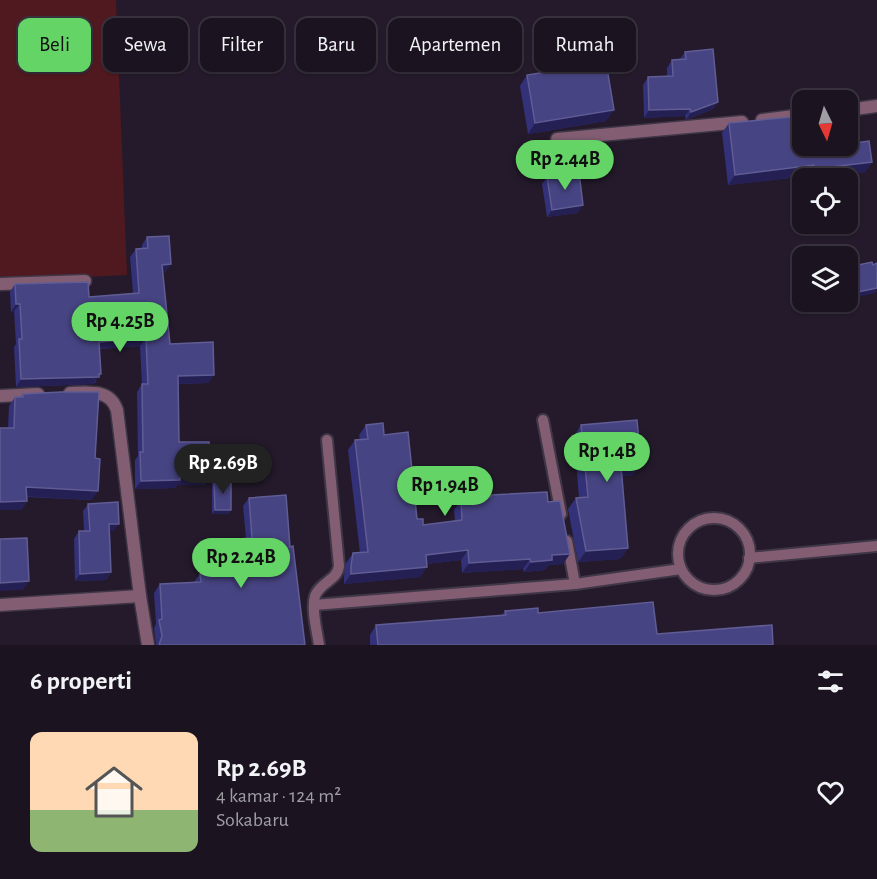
<!DOCTYPE html>
<html lang="id">
<head>
<meta charset="utf-8">
<style>
	:root { --surface:#1b1420; --page:#241d29; --text:#f1f3f6; --muted:#a09ea5; --line:#39333e; --accent:#65d467 }
	body { margin:0; font-family:"Alegreya Sans",sans-serif; background:var(--page); color:var(--text); height:100vh; display:flex; flex-direction:column; font-size:22px; white-space:nowrap }
	* { box-sizing:border-box; margin:0 }
	p { font-size:20px; color:var(--muted) }
	.icon { flex:none; width:33px; height:33px; fill:none; stroke:currentColor; stroke-width:2; stroke-linecap:round; stroke-linejoin:round }
	.map { position:relative; height:645px; overflow:hidden }
	.side { display:flex; flex-direction:column; background:var(--surface); flex:1 }
	.side>* { flex:none }
	.top-card { position:absolute; left:18px; top:18px; width:842px; height:54px; display:flex; gap:12px }
	.needle { width:39px; rotate:175deg }
	.tools { position:absolute; left:792px; top:90px; display:grid; gap:12px }
	.tools a { display:grid; place-items:center; width:66px; height:66px; border-radius:12px; background:var(--surface); box-shadow:0 2px 4px #0004,0 0 0 2px var(--line); font-size:30px }
	.price { position:absolute; translate:-50% -51px; padding:0 14px; border-radius:21px; background:var(--accent); color:#111; font-size:20px; line-height:39px; filter:drop-shadow(0 2px 3px #0008) }
	.price::after { content:''; position:absolute; left:50%; top:36px; width:18px; height:14px; margin-left:-9px; background:inherit; clip-path:polygon(0 0,100% 0,50% 100%) }
	.price.current { background:#222; color:#fff }
	ul { padding:0; list-style:none }
	li { display:flex; align-items:center; gap:18px; height:150px; padding:0 30px }
	li+li { border-top:2px solid var(--line) }
	li span { display:grid; place-items:center; flex:none; width:168px; height:120px; border-radius:12px; color:#555 }
	li>.icon { margin-inline-start:auto }
	span .icon { width:72px; height:72px; fill:#fffc; stroke-width:1 }
	li b { font-size:26px }
	h2 { display:flex; justify-content:space-between; align-items:center; height:72px; padding:0 30px; font-size:26px }
	.chip { padding:0 21px; border-radius:12px; background:var(--surface); box-shadow:0 2px 4px #0004,0 0 0 2px var(--line); font-size:21px; line-height:54px }
	.chip.current { background:var(--accent); color:#111 }
	.map>svg:first-child { display:block }
	.green { fill:#50191f }
	.lines { fill:none; stroke-linecap:round; stroke-linejoin:round }
	.lane-casing { stroke:#3f3646; stroke-width:14 }
	.street-casing { stroke:#3f3646; stroke-width:15 }
	.lane { stroke:#835e73; stroke-width:10 }
	.street { stroke:#835e73; stroke-width:12 }
	.wall { fill:#333177 }
	.shaded-wall { fill:#252053 }
	.building { fill:#474483; stroke:#605c94; stroke-width:1.5 }
</style>
</head>
<body>
<div class="map">
<svg width="877" height="645" viewBox="0 0 877 645">
	<rect width="100%" height="100%" fill="#241a2b"/>
	<path class="green" d="M0,0H116L127,275L0,281Z"/>
	<g class="lines">
		<g class="lane-casing">
			<g id="lane">
				<path d="M543,420L561,514"/>
				<circle cx="714" cy="554" r="36"/>
				<path d="M567,541L575,584"/>
				<path d="M749,558L877,546"/>
				<path d="M314,605L575,584L681,569"/>
				<path d="M319,645C317,631 311,609 315,596C320,582 337,581 339,566L327,440"/>
			</g>
		</g>
		<g class="street-casing">
			<g id="street">
				<path d="M848,110L877,106"/>
				<path d="M762,120L802,115"/>
				<path d="M557,139L742,122"/>
				<path d="M0,284L85,281"/>
				<path d="M70,393C89,392 110,389 117,410L140,596L148,645"/>
				<path d="M0,396L38,394"/>
				<path d="M0,605L140,596"/>
			</g>
		</g>
		<use href="#lane" class="lane"/>
		<use href="#street" class="street"/>
	</g>
	<g class="wall">
		<path d="M685,52L718,102L713,109L686,120L685,116L644,118L643,85L648,77H667V68L672,60L680,59Z"/>
		<path d="M527,75L606,121L528,134L520,86Z"/>
		<path d="M729,123L802,146L872,162L865,172L818,178H807V176L728,185L722,133Z"/>
		<path d="M547,177L578,213L547,217L542,184Z"/>
		<path d="M147,237L171,264L165,272H163L170,344L209,383L178,384L179,442L210,477L204,485H177L175,488L135,489V460L138,456L137,392L142,384L140,346L100,349L96,382L93,384L16,387L14,347L16,344L14,311L11,312L10,292L15,284L89,297L133,293L130,257L136,249H142V245Z"/>
		<path d="M805,302H835H833L829,308L806,311Z"/>
		<path d="M23,394L92,500L27,497V501L21,510H0V428H8L9,406L15,397H21Z"/>
		<path d="M366,425L384,435L417,519L423,525L455,521L454,510L461,500L489,498L491,495L548,502L563,564L549,565L545,570L524,572L523,569L462,573L461,560L427,564V567L420,577L344,584V576L346,563L353,553H360L348,450L355,440H360L359,435Z"/>
		<path d="M581,425L633,475L622,476L628,548L620,559L578,562L568,509L576,498H579L574,436Z"/>
		<path d="M214,481L229,514H212V484Z"/>
		<path d="M249,498L290,547L305,645H156L154,628L156,624L154,593L160,584L194,582L200,574L206,573L204,549L210,541L246,538L243,506Z"/>
		<path d="M88,504L119,524L113,531H110L111,572L106,580L75,581L74,539L79,531H84L83,511Z"/>
		<path d="M505,611L538,613L657,634L773,645H370V635L376,625L502,615Z"/>
	</g>
	<g class="shaded-wall">
		<path d="M718,102L713,109L686,120L691,112Z"/>
		<path d="M690,109L685,116L644,118L649,110Z"/>
		<path d="M614,110L606,121L528,134L535,123Z"/>
		<path d="M872,162L865,172L818,178H808L815,169Z"/>
		<path d="M814,165L807,176L728,185L735,175Z"/>
		<path d="M583,205L578,213L547,217L552,210Z"/>
		<path d="M171,264L165,272H156L162,265Z"/>
		<path d="M877,288L876,293L848,299V294Z"/>
		<path d="M833,302L829,308L806,311L811,305Z"/>
		<path d="M16,304H20L14,311L11,312Z"/>
		<path d="M146,338L140,346L94,349L99,342Z"/>
		<path d="M101,374L93,384L16,387L21,379Z"/>
		<path d="M214,375L209,383L173,384L178,376Z"/>
		<path d="M641,464L633,475L614,477L621,466Z"/>
		<path d="M180,477H210L204,485H177L175,488L135,489L141,481Z"/>
		<path d="M26,487L98,491L92,500L20,496Z"/>
		<path d="M27,501L21,510H0V502Z"/>
		<path d="M215,510H231L229,514H212Z"/>
		<path d="M109,524H119L113,531L104,532Z"/>
		<path d="M628,548L620,559L578,562L586,551Z"/>
		<path d="M468,550L461,560L419,565L426,555Z"/>
		<path d="M570,554L563,564L549,565L545,570L524,572L531,562L552,555Z"/>
		<path d="M530,559L523,569L462,573L469,563Z"/>
		<path d="M427,567L420,577L344,584L351,574Z"/>
		<path d="M111,572L106,580L75,581L80,574Z"/>
		<path d="M29,581L23,590L0,591V583Z"/>
	</g>
	<g class="building">
		<path d="M713,49L718,102L691,112L690,109L649,110L648,77L673,76L672,60L686,59L685,52Z"/>
		<path d="M606,62L614,110L535,123L527,75Z"/>
		<path d="M802,116V146H848V144L869,141L872,162L815,169L814,165L735,175L729,123Z"/>
		<path d="M579,172L583,205L552,210L547,177Z"/>
		<path d="M169,236L171,264L162,265L170,344L213,342L214,375L178,376L179,442H209L210,477H180V480L141,481L140,452H143L142,384H148L146,338L99,342L101,374H99V377L21,379L19,339H22L20,304H16L15,284L88,282L89,297L139,293L136,249L148,248L147,237Z"/>
		<path d="M872,262L873,265L877,263V288L848,294V267Z"/>
		<path d="M810,302H833L811,305Z"/>
		<path d="M61,392H99L95,458L100,459L98,491L26,487L27,501L0,502V428H14L15,397H23V394Z"/>
		<path d="M637,420L641,464L621,466L628,548L586,551L576,498L588,497L581,425Z"/>
		<path d="M383,423L384,435L408,432L417,519H423V525L462,520L461,500L491,497V495L547,492L548,502L560,501L570,554L552,555V560L531,562L530,559L469,563L468,550L426,555L427,567L351,574V566L353,553L368,552L355,440L368,439L366,425Z"/>
		<path d="M231,480V510H215L214,481Z"/>
		<path d="M286,495L290,547L293,546L305,645H159L162,636L159,620L162,619L160,584L201,582L200,574L212,573L210,541L252,538L249,498Z"/>
		<path d="M118,502L119,524H109L111,572L80,574L79,531H90L88,504Z"/>
		<path d="M27,538L29,581L0,583V539Z"/>
		<path d="M653,602L657,634L772,625L773,645H378L376,625L506,615L505,611L538,608V613Z"/>
	</g>
</svg>
<div class="tools">
<a><svg class="needle" viewBox="-14 -14 28 28"><path d="M0-13l5 13h-10z" fill="#e53935"/><path d="M0 13l5-13h-10z" fill="#a09ea5"/></svg></a>
<a><svg class="icon" aria-label="locate" viewBox="0 0 24 24"><circle cx="12" cy="12" r="6"/><path d="M12 2v4M12 18v4M2 12h4M18 12h4"/></svg></a>
<a><svg class="icon" aria-label="layers" viewBox="0 0 24 24"><path d="M12 4l9 5-9 5-9-5zM3 14l9 5 9-5"/></svg></a>
</div>
<b class="price" style="left:565px;top:191px">Rp 2.44B</b>
<b class="price" style="left:120px;top:353px">Rp 4.25B</b>
<b class="price" style="left:607px;top:483px">Rp 1.4B</b>
<b class="price current" style="left:223px;top:495px">Rp 2.69B</b>
<b class="price" style="left:445px;top:517px">Rp 1.94B</b>
<b class="price" style="left:241px;top:589px">Rp 2.24B</b>
<div class="top-card">
<a class="chip current">Beli</a>
<a class="chip">Sewa</a>
<a class="chip">Filter</a>
<a class="chip">Baru</a>
<a class="chip">Apartemen</a>
<a class="chip">Rumah</a>
</div>
</div>
<section class="side">
<h2>6 properti<svg class="icon" aria-label="filters" viewBox="0 0 24 24"><path d="M4 7h16M4 17h16"/><circle cx="9" cy="7" r="2"/><circle cx="15" cy="17" r="2"/></svg></h2>
<ul>
<li><span style="background:linear-gradient(#ffd9b3 65%,#8fb573 0)"><svg class="icon" aria-label="home" viewBox="0 0 24 24"><path d="M3 11l9-7 9 7M6 9v11h12V9"/></svg></span><div><b>Rp 2.69B</b><p>4 kamar · 124 m²</p><p>Sokabaru</p></div><svg class="icon" aria-label="heart" viewBox="0 0 24 24"><path d="M12 20l-8-8c-3-5 5-10 8-4 3-6 11-1 8 4z"/></svg></li>
</ul>
</section>
</body>
</html>
